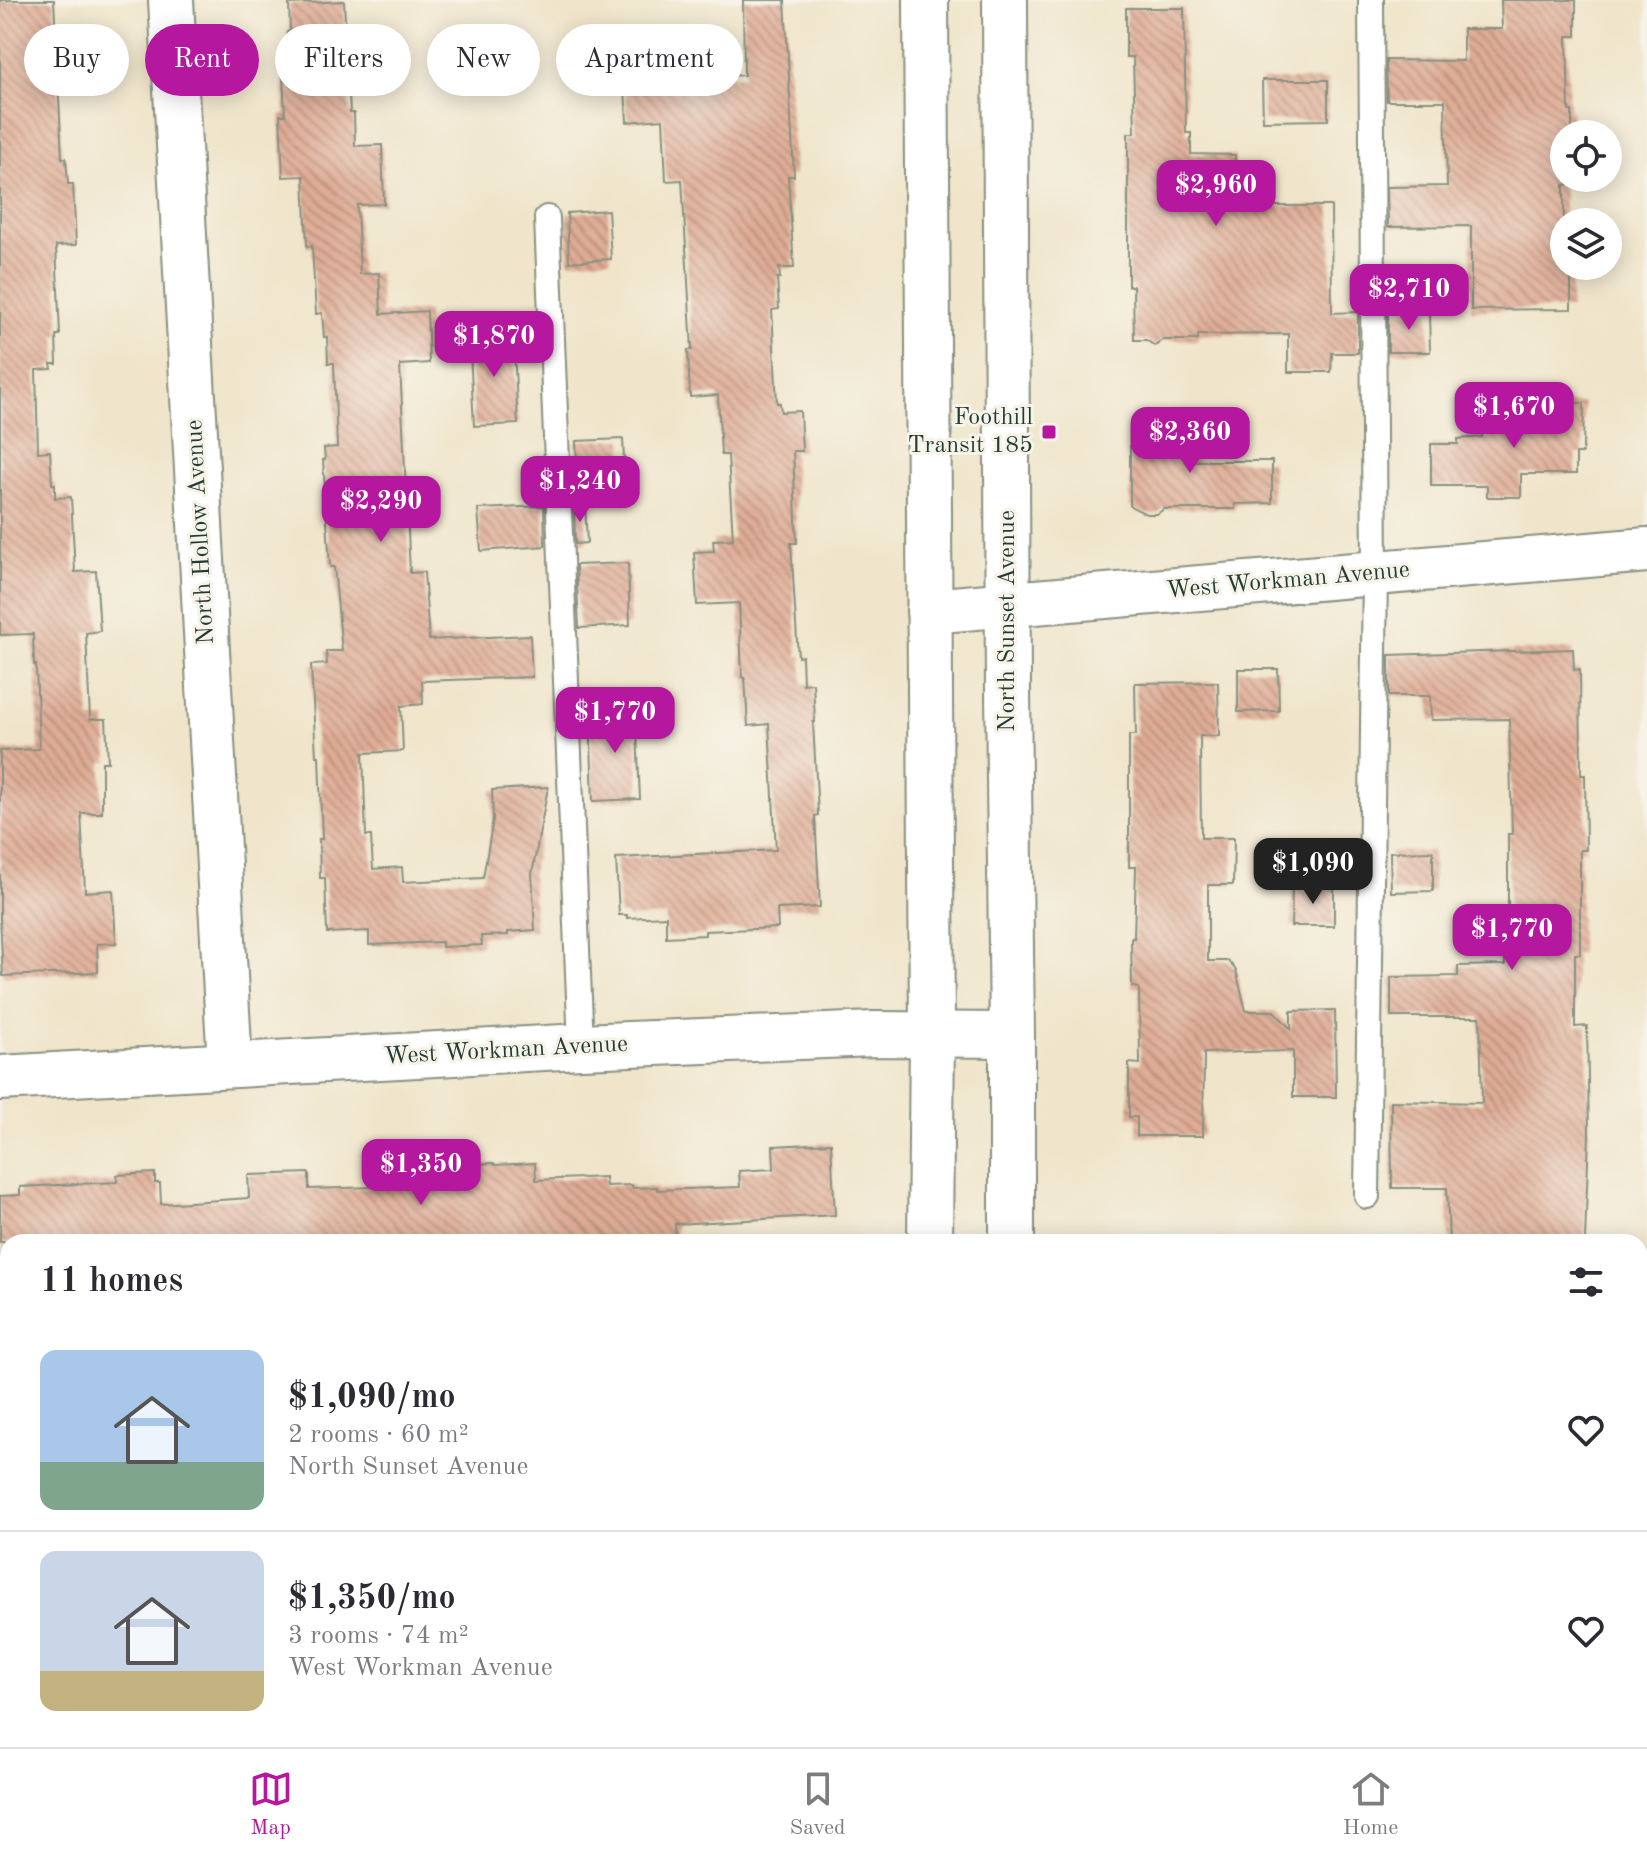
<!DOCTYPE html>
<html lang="en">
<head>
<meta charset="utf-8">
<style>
	:root { --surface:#fff; --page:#f2f2f3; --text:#2b2b33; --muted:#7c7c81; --line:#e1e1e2; --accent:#b5179e }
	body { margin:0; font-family:"Old Standard TT",serif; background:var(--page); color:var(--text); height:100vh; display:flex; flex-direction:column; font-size:30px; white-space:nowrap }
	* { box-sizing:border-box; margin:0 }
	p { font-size:26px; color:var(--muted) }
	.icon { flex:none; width:44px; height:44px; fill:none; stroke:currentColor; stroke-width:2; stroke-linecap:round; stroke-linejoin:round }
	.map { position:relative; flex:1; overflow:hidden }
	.side { position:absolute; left:0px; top:1234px; width:1648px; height:514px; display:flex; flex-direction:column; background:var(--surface); border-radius:24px 24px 0 0; box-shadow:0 4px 20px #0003 }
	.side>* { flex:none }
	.hud { position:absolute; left:24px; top:24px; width:800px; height:72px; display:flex; gap:16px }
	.buttons { position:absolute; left:1550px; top:120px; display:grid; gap:16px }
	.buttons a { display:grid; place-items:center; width:72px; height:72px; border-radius:50%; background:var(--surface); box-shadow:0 4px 20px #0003; font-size:40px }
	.price { position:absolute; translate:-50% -68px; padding:0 18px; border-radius:16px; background:var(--accent); color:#fff; font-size:26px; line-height:52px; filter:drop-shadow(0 2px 4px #0008) }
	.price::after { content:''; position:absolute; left:50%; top:48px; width:24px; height:18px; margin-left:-12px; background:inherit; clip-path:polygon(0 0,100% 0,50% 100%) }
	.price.selected { background:#222; color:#fff }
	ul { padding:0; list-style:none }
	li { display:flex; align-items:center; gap:24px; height:200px; padding:0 40px }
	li+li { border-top:2px solid var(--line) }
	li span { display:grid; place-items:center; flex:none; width:224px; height:160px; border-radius:16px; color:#555 }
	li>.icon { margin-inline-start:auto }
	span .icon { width:96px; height:96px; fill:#fffc; stroke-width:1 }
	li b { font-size:34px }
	h2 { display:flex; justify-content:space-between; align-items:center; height:96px; padding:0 40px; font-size:34px }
	.pill { padding:0 28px; border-radius:36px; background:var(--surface); box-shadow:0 4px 20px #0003; font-size:28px; line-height:72px }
	.pill.selected { background:var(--accent); color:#fff }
	.tabs { display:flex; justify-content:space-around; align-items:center; height:112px; border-top:2px solid var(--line); background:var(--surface); font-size:22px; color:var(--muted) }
	.tabs a { display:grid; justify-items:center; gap:4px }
	.tabs .selected { color:var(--accent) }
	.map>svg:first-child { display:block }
	.building { fill:url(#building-back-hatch) }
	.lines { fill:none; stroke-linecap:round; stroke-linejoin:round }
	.service-casing { stroke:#889180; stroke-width:28 }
	.minor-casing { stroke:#889180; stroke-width:48 }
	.tertiary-casing { stroke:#889180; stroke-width:48 }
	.primary-casing { stroke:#889180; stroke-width:48 }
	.service { stroke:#fff; stroke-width:24 }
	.minor { stroke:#fff; stroke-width:44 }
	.tertiary { stroke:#fff; stroke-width:44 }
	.primary { stroke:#fff; stroke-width:44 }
	.poi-dot { fill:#b5179e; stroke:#f7f3e8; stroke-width:3 }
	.labels { text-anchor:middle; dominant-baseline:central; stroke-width:6; stroke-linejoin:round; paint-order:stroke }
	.poi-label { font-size:24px; fill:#1f3d34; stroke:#f7f3e8; text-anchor:end }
	.street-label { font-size:24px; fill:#1f3d34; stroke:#f7f3e8 }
</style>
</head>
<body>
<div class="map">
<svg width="1647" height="1747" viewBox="0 0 1647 1747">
	<defs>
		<pattern id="building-back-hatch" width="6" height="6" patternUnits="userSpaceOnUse" patternTransform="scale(2)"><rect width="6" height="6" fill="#dfac95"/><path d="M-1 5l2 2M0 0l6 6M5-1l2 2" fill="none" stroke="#b48d7a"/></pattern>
	</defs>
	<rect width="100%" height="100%" fill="#f7f3e8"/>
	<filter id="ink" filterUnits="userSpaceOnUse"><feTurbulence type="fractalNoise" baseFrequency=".0125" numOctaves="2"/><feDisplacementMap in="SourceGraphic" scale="16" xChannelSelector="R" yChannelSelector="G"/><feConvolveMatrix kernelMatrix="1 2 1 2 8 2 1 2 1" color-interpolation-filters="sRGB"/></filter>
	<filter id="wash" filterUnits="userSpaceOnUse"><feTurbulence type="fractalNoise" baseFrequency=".006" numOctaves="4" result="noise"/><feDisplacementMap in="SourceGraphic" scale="32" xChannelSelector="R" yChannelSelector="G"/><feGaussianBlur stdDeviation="1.8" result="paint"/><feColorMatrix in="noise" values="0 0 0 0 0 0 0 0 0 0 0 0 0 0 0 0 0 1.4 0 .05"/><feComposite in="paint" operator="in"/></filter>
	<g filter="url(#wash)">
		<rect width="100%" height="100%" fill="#f0e5cb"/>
		<g id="blocks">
			<g class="building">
				<path d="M0,0H54L62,158H66L68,184H73L76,245L56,246L60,335H56L57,364H51L52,369L36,370L38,452L50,451L52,484H55V498L71,497L75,572L96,571L100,631L86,633L90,719H106L108,762H102V813H81L85,892L113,890L116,943L97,944L98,972L3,976L0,918V751L39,749L36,665H34L33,634L0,635Z"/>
				<path d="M743,0H785L794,176H788L794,268H779L780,278H777L779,309L772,310L777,403H780L781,412L800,411L802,451H793L797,543H791L798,657L802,656L803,684L813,683L815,722H813L818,815L815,816L820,907L777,909L778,928L705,931V935L666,937V916L627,918V915H619L616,858L776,850L769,724L748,726L745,678L742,677L739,603L697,605L694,552L714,551L713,540L733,539L728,455H721L718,395L690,397L688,350H692L682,180L666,181L663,119L627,122L624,72L670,69V79L744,75Z"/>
				<path d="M1501,0H1576V36H1567L1569,111H1572V134H1564V178H1573V184L1564,185V266H1571V309L1471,310V226L1388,227L1387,187L1447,186L1445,101H1387L1386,60L1463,61V29H1502Z"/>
				<path d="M344,1L350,113H354L355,146L382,145L384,204L357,205L360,274L379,273L381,314L427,311L429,363L400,365L410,573L424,572L429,640L530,635L532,677L422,681L423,704L401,706L403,751L363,753L366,836H371L373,869L402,867L403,882L483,878L493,819L492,790L548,787L532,874L535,930L508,932V935L481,936L482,945L442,947V942L369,945V931L327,933L325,878H320L319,839H322L319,756H316L311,665L327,664L326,651H342L334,567H330L323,460H325L324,448L337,447L334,363H328L327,337H324L322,313L316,314L312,246L307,247L304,176L283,177L280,115H285L282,56L288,55L287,32L290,31L289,4Z"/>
				<path d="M1126,8H1184L1186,133H1191V154L1235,155V206H1331L1332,313L1358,312V353H1332L1331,372H1288V334L1198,335V340H1163L1155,346L1146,340H1134L1133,286H1128V133H1135L1133,57H1126Z"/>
				<path d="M1262,80H1328V120L1263,121Z"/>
				<path d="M608,210L611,259L569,262L567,213Z"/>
				<path d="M1429,311L1430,352H1388V312Z"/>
				<path d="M513,332L518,424L474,426L469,334Z"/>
				<path d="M1509,402L1584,403L1583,449L1582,454H1576V474H1521V497H1487V486H1431V444H1458V439L1482,437V426H1509Z"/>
				<path d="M1130,428H1194V461H1272V503L1235,504V509H1164L1157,514H1146L1130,506Z"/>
				<path d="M623,439L625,482L578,484L576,441Z"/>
				<path d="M585,503L587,543L575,544L574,504Z"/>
				<path d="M544,506L545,546L481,551L478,509Z"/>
				<path d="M628,563L630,625L579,628L576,565Z"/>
				<path d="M1573,649L1574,670L1580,669L1581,775H1585L1586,850H1580V954H1575V1027L1587,1026L1589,1134L1585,1241L1449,1242L1447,1188H1392L1391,1101L1482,1103L1480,1017H1391V977L1458,976V966L1505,965V959L1508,958V834H1512L1509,719L1431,720L1430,696H1389V655Z"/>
				<path d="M1238,669H1278L1279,711L1238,712Z"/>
				<path d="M1218,682L1219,736H1200L1201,838H1234L1233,885H1208V961H1228L1236,970L1246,1011H1274L1291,1029V1011L1335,1010L1336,1097H1293V1051L1204,1053L1203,1136H1137V1117H1129V1063L1140,1064L1139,988L1132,987L1131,938H1134L1136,867H1129V735H1136L1135,683Z"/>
				<path d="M636,709L640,799L593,801L590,712Z"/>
				<path d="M1433,851V891L1391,892L1390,852Z"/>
				<path d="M1292,886H1334V926H1291Z"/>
				<path d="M831,1143L835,1215L675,1224L676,1242H0V1196L20,1195V1187L117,1182V1175L155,1173V1183H160L161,1204L249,1198L248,1175L309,1173V1189L409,1186L408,1164L450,1162V1165L494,1163L495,1165L535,1163L536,1180L605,1177L606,1186L632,1185L633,1188L657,1187V1190L740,1187L739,1171L774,1169L773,1146Z"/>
			</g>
		</g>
	</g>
	<g filter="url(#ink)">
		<use href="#blocks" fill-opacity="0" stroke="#889180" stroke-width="2"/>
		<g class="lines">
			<g class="service-casing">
				<g id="service">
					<path d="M547,218L581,1046"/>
					<path d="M1367,1196L1375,573L1371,0"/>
					<path d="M0,1370L8,1572"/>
					<path d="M15,1740V1747"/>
					<path d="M263,1740V1747"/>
					<path d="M813,1747L814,1740"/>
				</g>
			</g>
			<g class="minor-casing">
				<g id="minor">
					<path d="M171,0L230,1065"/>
					<path d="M0,1078L581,1046L874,1034L1012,1035"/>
				</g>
			</g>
			<g class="tertiary-casing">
				<path id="tertiary" d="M929,611L1647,550"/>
			</g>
			<g class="primary-casing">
				<g id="primary">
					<path d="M926,0L932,1033L930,1242"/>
					<path d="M1005,0L1008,692L1012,1035V1242"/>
					<path d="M907,1747L908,1740"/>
					<path d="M978,1747L980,1740"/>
				</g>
			</g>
			<use href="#service" class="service"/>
			<use href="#minor" class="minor"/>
			<use href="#tertiary" class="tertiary"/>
			<use href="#primary" class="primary"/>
		</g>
	</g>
	<rect class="poi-dot" x="1041" y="424" width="16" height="16" rx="4"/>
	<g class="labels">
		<g class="poi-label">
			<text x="1033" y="418">Foothill<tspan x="1033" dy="28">Transit 185</tspan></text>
		</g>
		<g class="street-label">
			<text transform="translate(201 532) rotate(-93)">North Hollow Avenue</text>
			<text transform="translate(1288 581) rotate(-5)">West Workman Avenue</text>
			<text transform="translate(1008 621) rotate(-90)">North Sunset Avenue</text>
			<text transform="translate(506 1051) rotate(-3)">West Workman Avenue</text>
		</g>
	</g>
</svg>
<div class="buttons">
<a><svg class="icon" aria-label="locate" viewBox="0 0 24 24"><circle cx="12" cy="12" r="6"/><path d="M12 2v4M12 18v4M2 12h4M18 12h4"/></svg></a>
<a><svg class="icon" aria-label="layers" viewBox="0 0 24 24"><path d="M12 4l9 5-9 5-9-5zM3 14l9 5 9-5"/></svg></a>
</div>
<b class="price" style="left:1216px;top:228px">$2,960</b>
<b class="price" style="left:1409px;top:332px">$2,710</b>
<b class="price" style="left:494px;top:379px">$1,870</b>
<b class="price" style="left:1514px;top:450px">$1,670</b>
<b class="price" style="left:1190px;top:475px">$2,360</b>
<b class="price" style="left:580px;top:524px">$1,240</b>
<b class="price" style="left:381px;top:544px">$2,290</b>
<b class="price" style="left:615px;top:755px">$1,770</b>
<b class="price selected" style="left:1313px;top:906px">$1,090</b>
<b class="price" style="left:1512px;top:972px">$1,770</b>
<b class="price" style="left:421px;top:1207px">$1,350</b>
<div class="hud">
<a class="pill">Buy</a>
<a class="pill selected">Rent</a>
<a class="pill">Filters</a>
<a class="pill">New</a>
<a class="pill">Apartment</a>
</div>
<section class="side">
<h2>11 homes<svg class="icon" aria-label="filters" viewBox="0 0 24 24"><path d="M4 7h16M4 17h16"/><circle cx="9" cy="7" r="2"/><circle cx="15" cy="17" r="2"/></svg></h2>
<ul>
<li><span style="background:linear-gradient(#a9c7e8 70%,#7fa58c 0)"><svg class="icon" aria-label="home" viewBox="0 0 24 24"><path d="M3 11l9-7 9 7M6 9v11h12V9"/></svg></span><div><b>$1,090/mo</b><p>2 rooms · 60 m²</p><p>North Sunset Avenue</p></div><svg class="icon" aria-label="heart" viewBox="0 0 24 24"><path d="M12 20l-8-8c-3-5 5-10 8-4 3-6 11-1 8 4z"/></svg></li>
<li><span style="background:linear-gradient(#c9d6e8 75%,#c2b280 0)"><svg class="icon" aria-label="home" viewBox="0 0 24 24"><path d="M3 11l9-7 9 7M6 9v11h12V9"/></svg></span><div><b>$1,350/mo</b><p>3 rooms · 74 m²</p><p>West Workman Avenue</p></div><svg class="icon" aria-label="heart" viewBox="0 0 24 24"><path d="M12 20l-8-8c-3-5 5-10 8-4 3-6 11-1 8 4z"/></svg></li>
</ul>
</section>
</div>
<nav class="tabs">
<a class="selected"><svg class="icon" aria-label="map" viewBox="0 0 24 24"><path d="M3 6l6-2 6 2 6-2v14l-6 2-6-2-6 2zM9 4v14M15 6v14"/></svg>Map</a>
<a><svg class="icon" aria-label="saved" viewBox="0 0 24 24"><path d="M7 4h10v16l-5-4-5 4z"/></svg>Saved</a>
<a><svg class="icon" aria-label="home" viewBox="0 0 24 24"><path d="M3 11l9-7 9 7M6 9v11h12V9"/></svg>Home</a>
</nav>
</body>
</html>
